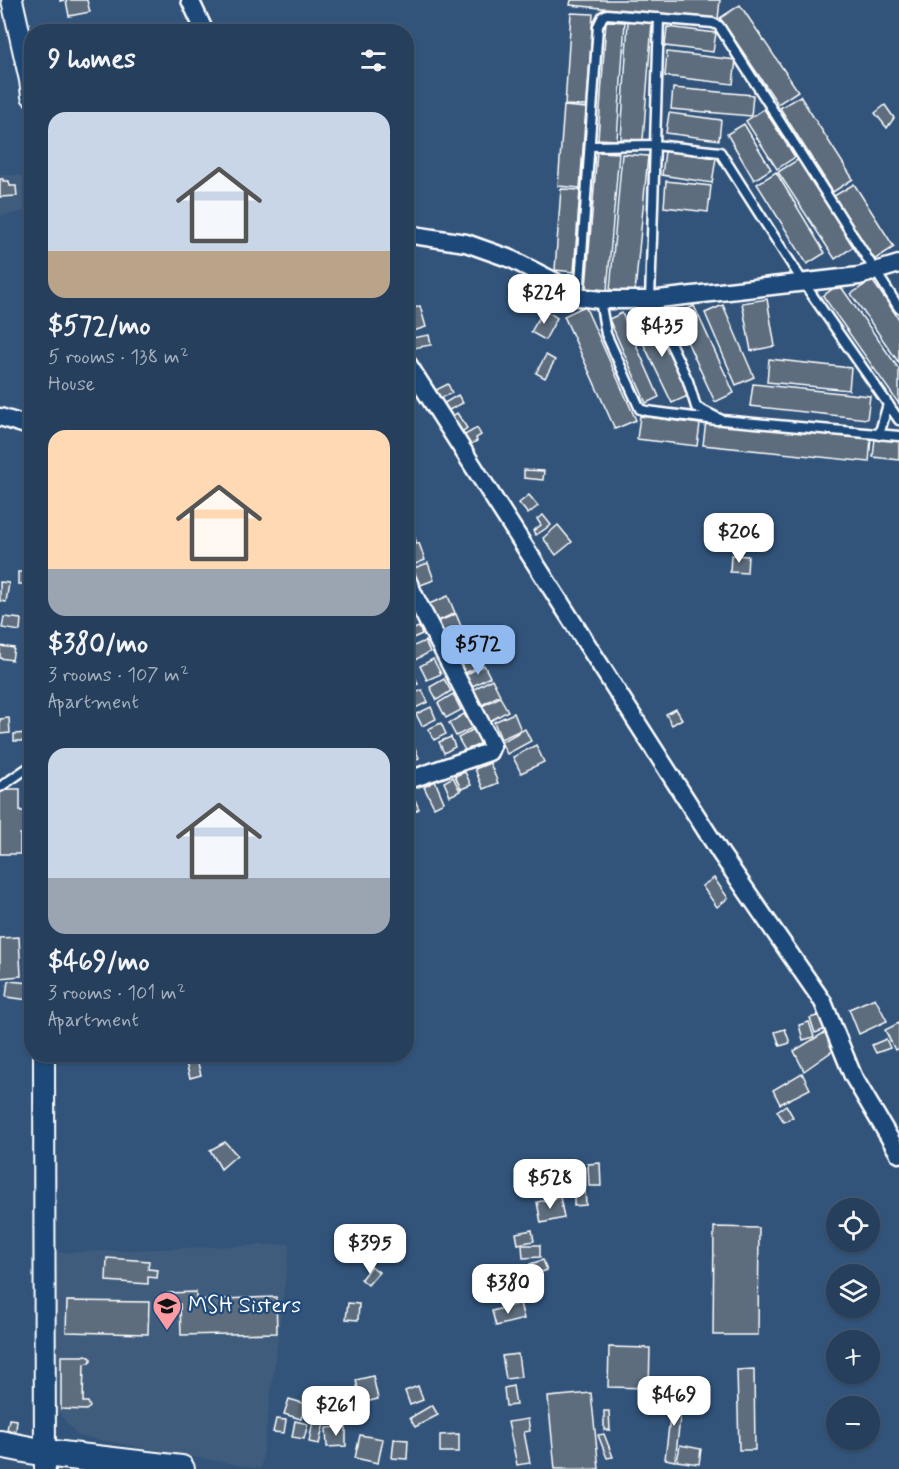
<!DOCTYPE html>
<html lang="en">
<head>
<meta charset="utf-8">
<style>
	:root { --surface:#263f5c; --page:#324a65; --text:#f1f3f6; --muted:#a4afbb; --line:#425872; --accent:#90b9f0 }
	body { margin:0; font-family:Mynerve,sans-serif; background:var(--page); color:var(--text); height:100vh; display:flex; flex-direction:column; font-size:22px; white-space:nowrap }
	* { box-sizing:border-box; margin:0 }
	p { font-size:20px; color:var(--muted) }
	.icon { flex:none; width:33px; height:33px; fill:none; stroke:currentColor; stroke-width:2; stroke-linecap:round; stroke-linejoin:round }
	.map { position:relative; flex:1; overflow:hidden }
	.sheet { position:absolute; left:24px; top:24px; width:390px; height:1038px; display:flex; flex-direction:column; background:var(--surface); border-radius:24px; box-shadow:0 2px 4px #0004,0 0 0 2px var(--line) }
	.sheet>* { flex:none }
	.fabs { position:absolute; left:826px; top:1198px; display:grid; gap:12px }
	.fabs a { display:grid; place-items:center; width:54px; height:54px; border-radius:50%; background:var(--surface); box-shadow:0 2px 4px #0004,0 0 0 2px var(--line); font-size:30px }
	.price { position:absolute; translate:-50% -51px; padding:0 14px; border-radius:12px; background:#fff; color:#222; font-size:20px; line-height:39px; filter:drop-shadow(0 2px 3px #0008) }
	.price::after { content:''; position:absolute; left:50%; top:36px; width:18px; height:14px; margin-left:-9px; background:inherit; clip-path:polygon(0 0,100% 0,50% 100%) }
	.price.on { background:var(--accent); color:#111 }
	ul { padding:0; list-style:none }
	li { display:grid; align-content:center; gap:12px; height:318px; padding:0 24px }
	li span { display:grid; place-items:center; height:186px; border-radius:18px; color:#555 }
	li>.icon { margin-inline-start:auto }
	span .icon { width:108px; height:108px; fill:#fffc; stroke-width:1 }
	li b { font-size:26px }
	h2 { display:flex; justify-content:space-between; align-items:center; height:72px; padding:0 24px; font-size:26px }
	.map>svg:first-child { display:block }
	.built { fill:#3f5c7c }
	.building { fill:#5d6d7d; stroke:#fff; stroke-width:1.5 }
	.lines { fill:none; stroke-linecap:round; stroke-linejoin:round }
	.service-casing { stroke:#fff; stroke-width:13 }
	.minor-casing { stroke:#fff; stroke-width:21 }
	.tertiary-casing { stroke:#fff; stroke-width:24 }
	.primary-casing { stroke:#fff; stroke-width:30 }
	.service { stroke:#1f4a7a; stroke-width:8 }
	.minor { stroke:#1f4a7a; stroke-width:16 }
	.tertiary { stroke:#1f4a7a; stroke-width:20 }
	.primary { stroke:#1f4a7a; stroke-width:26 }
	.labels { text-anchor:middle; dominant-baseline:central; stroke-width:4.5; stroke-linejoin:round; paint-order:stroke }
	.poi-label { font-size:22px; fill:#fff; stroke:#1f4a7a; text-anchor:start }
</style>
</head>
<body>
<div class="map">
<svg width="899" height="1469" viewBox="0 0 899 1469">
	<rect width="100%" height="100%" fill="#32547b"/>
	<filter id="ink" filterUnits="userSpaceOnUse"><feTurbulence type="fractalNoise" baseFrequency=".0167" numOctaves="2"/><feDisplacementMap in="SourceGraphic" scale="12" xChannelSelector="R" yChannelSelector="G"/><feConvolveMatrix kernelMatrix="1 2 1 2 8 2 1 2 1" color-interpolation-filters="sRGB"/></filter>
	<g filter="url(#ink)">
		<g class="built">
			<path d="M0,174L26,176L31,210L0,216Z"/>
			<path d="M290,1244L261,1469L78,1436L57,1411L54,1253Z"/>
		</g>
		<g class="building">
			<path d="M60,0H87L90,12L69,16L66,0L60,1Z"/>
			<path d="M571,0H720L718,19L570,5Z"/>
			<path d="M740,5L798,91L778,104L720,18Z"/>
			<path d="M571,13L593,14L587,106L565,105Z"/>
			<path d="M606,21L625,22L617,140L598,139Z"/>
			<path d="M628,21L652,23L643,140L621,139Z"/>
			<path d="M667,27L716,33L713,52L665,46Z"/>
			<path d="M667,52L736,60L733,84L665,76Z"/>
			<path d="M673,88L753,95L751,116L671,109Z"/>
			<path d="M800,96L853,179L833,192L780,108Z"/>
			<path d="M885,105L894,118L887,128L875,113Z"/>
			<path d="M564,106L586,108L580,188L558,186Z"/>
			<path d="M764,109L795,157L777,169L746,121Z"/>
			<path d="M669,113L721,120L719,140L666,133Z"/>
			<path d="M744,124L771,169L754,180L727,134Z"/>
			<path d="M665,151L716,158L712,183L662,175Z"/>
			<path d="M597,152L619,153L607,290L586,288Z"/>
			<path d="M622,154L648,156L635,292L610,290Z"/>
			<path d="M799,159L855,246L835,259L778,172Z"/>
			<path d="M776,172L825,253L807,264L757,184Z"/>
			<path d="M0,179H3V181H9L10,186H16L17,196L0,197Z"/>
			<path d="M666,181L711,186L708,212L664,207Z"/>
			<path d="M854,184L894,247L874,260L834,196Z"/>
			<path d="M561,189L580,190L574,272L555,270Z"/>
			<path d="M872,280L899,319V363L851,294Z"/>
			<path d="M839,284L899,369V404L823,296Z"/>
			<path d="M767,299L775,346L751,351L742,303Z"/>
			<path d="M723,305L754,377L736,385L705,313Z"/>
			<path d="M420,306L426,327L407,333L406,310Z"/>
			<path d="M585,306L636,420L615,429L564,316Z"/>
			<path d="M694,306L734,393L715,402L675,315Z"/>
			<path d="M544,309L557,318L545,340L531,332Z"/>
			<path d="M622,313L659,397L646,403L609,319Z"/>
			<path d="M651,314L690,395L672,403L633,322Z"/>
			<path d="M429,335L431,345L408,349L406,339Z"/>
			<path d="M546,355L555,360L545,378L536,373Z"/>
			<path d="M769,359L851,368L849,390L767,382Z"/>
			<path d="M448,384L452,393L440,398L436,390Z"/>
			<path d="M753,384L870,396L867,419L750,406Z"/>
			<path d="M458,395L463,403L445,412L441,405Z"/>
			<path d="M457,413L467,428L459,434L449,419Z"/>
			<path d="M640,416L700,424L697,446L637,439Z"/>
			<path d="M706,421L871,438L869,462L703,445Z"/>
			<path d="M477,428L481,435L476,438L477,441L468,446L463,436Z"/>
			<path d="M875,438L899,440V460L873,457Z"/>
			<path d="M524,470L544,471L543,480L524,478Z"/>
			<path d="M529,495L538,506L528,514L519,503Z"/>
			<path d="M543,515L551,525L536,535L533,531L541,525L537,519Z"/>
			<path d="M410,523L416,541L406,544V525Z"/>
			<path d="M558,525L572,542L556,555L543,538Z"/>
			<path d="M419,543L425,560L406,568V548Z"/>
			<path d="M731,555L748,556L747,573L730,572Z"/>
			<path d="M428,563L434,580L415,587L409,570Z"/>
			<path d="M18,572H27L26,584H18Z"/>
			<path d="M0,582L9,583L6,602L0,601Z"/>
			<path d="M448,596L455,613L436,622L429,604Z"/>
			<path d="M456,614L463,631L444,639L437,622Z"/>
			<path d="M4,617L21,619L20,631L2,628Z"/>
			<path d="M419,627L422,634L406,641V632Z"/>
			<path d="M465,631L473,648L454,657L446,640Z"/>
			<path d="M425,641L430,652L413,661L407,649Z"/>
			<path d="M0,646L14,648L12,660L0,658Z"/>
			<path d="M474,648L482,665L463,674L455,658Z"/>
			<path d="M433,659L441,674L427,680L420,666Z"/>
			<path d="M484,665L490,677L471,687L465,675Z"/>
			<path d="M414,674L418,684L406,689V678Z"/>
			<path d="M444,679L451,691L437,700L430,687Z"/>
			<path d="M492,679L500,695L482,705L474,689Z"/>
			<path d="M422,690L428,702L411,710L406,701V697Z"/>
			<path d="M453,694L461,710L446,718L438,703Z"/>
			<path d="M500,697L508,711L490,721L482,706Z"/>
			<path d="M431,707L436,719L422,726L416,714Z"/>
			<path d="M676,709L682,719L672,725L666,714Z"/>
			<path d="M514,713L521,730L501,739L494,722Z"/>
			<path d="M464,714L472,728L456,736L449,723Z"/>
			<path d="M9,718L10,733L0,734V719Z"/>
			<path d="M441,723L446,734L434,740L428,729Z"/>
			<path d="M474,729L481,743L466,752L458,738Z"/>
			<path d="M525,729L531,741L507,754L501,742Z"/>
			<path d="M28,733V741H14V734Z"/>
			<path d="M451,737L455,747L444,753L439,742Z"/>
			<path d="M536,745L544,762L521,773L513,757Z"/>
			<path d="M415,748L419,758L409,763L406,757V752Z"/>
			<path d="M490,763L498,783L483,789L475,769Z"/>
			<path d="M465,772L471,785L461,789L455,776Z"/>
			<path d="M453,777L460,791L450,796L444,782Z"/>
			<path d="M435,781L444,802L434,807L424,787Z"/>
			<path d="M0,789H20V811H30V834H20V854H0Z"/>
			<path d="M411,791L419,809L411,813L406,803V793Z"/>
			<path d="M714,878L728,898L717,907L702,886Z"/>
			<path d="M19,937L21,976L0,978V938Z"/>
			<path d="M8,981L31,983L29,1000L6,997Z"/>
			<path d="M875,998L887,1021L859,1034L849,1009Z"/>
			<path d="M821,1015L826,1029L815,1033L810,1018Z"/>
			<path d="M809,1022L814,1037L803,1040L799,1025Z"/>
			<path d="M899,1023V1048L895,1050L885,1030Z"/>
			<path d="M785,1029L790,1043L780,1046L775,1032Z"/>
			<path d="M827,1031L838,1047L804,1071L794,1051Z"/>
			<path d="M886,1039L890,1048L876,1053L872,1045Z"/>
			<path d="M197,1060L201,1075L190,1078L186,1063Z"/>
			<path d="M802,1073L810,1089L780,1104L773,1090Z"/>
			<path d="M786,1105L793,1117L784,1122L777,1111Z"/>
			<path d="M225,1142L237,1155L221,1169L210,1150Z"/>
			<path d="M600,1163L601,1186H589L588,1164Z"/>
			<rect x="564" y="1171" width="11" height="13"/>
			<path d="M549,1178L551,1193L533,1196L531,1181Z"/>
			<path d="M585,1190L586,1205L574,1206V1191Z"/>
			<path d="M560,1197L564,1218L541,1223L537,1202Z"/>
			<path d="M714,1227L759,1228L758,1335H713Z"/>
			<path d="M532,1230L534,1241L518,1244L516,1233Z"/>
			<path d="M522,1245H540V1257L523,1258Z"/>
			<path d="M107,1258L149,1261L148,1269L158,1270L157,1278L148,1277V1284L106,1281Z"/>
			<path d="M543,1260L547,1270L534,1275L530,1264Z"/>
			<path d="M371,1266L379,1272L368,1285L361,1279Z"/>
			<path d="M196,1292V1300L276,1297L277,1333L181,1335L180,1304H168V1293Z"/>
			<path d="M67,1301L149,1302L148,1334L66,1332Z"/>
			<path d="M348,1303L359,1304L358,1320L346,1319Z"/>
			<path d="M520,1303L524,1319L496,1326L492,1311Z"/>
			<path d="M609,1347L650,1348L649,1388L608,1387Z"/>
			<path d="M518,1354L521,1377L506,1379L502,1356Z"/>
			<path d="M86,1355L91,1358V1361L89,1363L84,1364L83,1402H88L90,1407L86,1410L61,1409V1356H83Z"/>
			<path d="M754,1369L755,1450H739L737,1370Z"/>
			<path d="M373,1376L378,1399L361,1403L356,1380Z"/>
			<path d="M418,1386L423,1400L410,1405L405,1391Z"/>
			<path d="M513,1386L516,1405L506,1406L504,1388Z"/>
			<path d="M321,1392L331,1394L326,1417L316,1415Z"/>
			<path d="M591,1393L599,1469H555L548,1397Z"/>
			<path d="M673,1393L683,1394L675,1461L665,1459Z"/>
			<path d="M289,1399L306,1404L301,1419L284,1414Z"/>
			<path d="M432,1405L438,1415L415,1427L410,1418Z"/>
			<path d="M604,1411H609L610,1430H604Z"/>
			<path d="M9,1419L17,1420L16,1431L7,1430Z"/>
			<path d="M276,1419L286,1420L284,1433L273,1432Z"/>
			<path d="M528,1419L530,1431L524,1432L530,1463L517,1465L508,1422Z"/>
			<path d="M295,1421L308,1424L304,1439L292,1437Z"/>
			<path d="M313,1421L324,1423L319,1444L309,1442Z"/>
			<path d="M346,1427V1446L327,1447L326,1428Z"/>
			<path d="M459,1434V1452H440V1435Z"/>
			<path d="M604,1434L613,1457L607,1458L598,1435Z"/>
			<path d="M360,1435L383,1439L378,1463L355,1458Z"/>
			<path d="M394,1439L408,1440L407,1459L392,1458Z"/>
			<path d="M680,1445L701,1449L699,1464L677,1461Z"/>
		</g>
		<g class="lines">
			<g class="service-casing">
				<g id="service">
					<path d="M659,18L650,300L688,381L696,407L722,420L899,436"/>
					<path d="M590,146L655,145L720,152L803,282L899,420"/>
					<path d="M579,297L598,26L603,16L607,14L713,23L719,26L899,308"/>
					<path d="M600,300L606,334L640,409L647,411L717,420"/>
					<path d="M879,435L888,404"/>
					<path d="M0,787L32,765"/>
				</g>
			</g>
			<g class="minor-casing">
				<g id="minor">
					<path d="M190,0L205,32"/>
					<path d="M406,234L466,243L511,259L552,280L579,297L600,300H650L859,276L899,264"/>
					<path d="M406,361L721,854L823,1002L853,1076L899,1154"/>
					<path d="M0,417L32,427"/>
					<path d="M406,577L415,597L492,745L489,752L406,781"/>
				</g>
			</g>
			<g class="tertiary-casing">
				<g id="tertiary">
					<path d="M12,0L30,80L32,96"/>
					<path d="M44,1054L45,1469"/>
				</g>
			</g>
			<g class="primary-casing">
				<path id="primary" d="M0,1444L45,1453L181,1469"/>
			</g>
			<use href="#service" class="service"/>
			<use href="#minor" class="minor"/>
			<use href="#tertiary" class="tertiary"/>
			<use href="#primary" class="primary"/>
		</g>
	</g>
	<defs>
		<g id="school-pin" transform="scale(1.5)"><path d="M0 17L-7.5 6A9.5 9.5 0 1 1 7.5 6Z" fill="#ff9aa2" stroke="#1f4a7a"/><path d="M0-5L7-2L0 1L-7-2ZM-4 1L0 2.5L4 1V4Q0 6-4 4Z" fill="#111"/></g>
	</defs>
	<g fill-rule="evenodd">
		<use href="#school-pin" x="167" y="1306"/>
	</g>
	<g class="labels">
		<g class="poi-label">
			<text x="188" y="1306">MSH Sisters</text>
		</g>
	</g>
</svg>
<div class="fabs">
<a><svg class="icon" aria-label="locate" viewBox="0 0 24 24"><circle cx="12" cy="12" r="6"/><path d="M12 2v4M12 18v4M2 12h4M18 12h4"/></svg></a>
<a><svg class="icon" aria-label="layers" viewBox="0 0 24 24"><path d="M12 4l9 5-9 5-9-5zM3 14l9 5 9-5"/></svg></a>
<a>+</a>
<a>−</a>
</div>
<b class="price" style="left:544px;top:325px">$224</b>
<b class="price" style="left:662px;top:358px">$435</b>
<b class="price" style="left:739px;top:564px">$206</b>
<b class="price on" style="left:478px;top:676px">$572</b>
<b class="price" style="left:550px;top:1210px">$528</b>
<b class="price" style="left:370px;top:1275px">$395</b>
<b class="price" style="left:508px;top:1315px">$380</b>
<b class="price" style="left:674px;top:1427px">$469</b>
<b class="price" style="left:336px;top:1437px">$261</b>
<section class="sheet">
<h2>9 homes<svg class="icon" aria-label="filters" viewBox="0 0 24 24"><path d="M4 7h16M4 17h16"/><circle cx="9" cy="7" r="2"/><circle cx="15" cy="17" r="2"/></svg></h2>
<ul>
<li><span style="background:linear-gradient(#c9d6e8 75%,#b9a48a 0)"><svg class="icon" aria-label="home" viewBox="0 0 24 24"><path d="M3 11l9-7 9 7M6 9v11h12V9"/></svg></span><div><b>$572/mo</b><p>5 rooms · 138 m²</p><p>House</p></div></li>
<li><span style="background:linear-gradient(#ffd9b3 75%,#9aa5b1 0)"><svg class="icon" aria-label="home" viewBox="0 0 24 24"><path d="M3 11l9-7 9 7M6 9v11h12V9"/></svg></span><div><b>$380/mo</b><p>3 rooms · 107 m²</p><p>Apartment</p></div></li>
<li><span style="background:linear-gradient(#c9d6e8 70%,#9aa5b1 0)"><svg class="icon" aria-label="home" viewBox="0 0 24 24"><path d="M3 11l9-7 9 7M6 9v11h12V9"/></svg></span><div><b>$469/mo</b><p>3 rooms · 101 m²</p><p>Apartment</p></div></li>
</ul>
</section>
</div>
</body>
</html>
